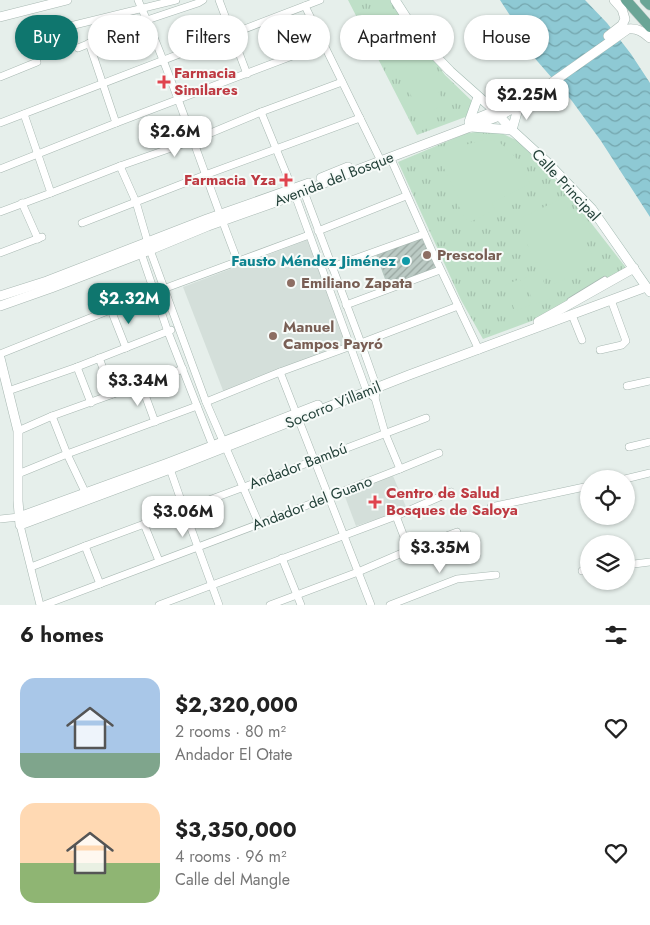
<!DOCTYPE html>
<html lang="en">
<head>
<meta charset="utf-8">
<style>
	:root { --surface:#fff; --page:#f2f2f2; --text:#222; --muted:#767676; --accent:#0f766e }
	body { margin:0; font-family:Jost,sans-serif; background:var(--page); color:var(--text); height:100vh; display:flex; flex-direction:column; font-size:19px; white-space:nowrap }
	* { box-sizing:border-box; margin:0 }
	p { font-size:16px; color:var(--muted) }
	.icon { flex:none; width:28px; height:28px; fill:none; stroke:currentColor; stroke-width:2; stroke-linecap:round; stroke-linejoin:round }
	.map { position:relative; height:605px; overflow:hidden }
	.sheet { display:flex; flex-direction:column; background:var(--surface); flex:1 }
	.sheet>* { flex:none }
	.banner { position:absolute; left:15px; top:15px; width:620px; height:45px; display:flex; gap:10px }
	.controls { position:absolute; left:580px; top:470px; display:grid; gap:10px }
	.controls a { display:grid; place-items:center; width:55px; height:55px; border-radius:50%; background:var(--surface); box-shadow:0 1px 4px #0004; font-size:25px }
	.price { position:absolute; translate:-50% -42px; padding:0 11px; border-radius:10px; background:#fff; color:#222; font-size:16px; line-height:32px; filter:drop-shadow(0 1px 2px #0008) }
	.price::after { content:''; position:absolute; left:50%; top:30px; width:15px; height:11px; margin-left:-8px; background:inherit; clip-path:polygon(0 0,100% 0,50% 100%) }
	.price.selected { background:var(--accent); color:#fff }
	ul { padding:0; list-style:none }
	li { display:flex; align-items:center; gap:15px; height:125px; padding:0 20px }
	li span { display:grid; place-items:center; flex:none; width:140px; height:100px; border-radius:15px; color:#555 }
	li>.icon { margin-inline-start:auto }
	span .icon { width:60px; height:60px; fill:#fffc; stroke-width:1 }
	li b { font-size:21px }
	h2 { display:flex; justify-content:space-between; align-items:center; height:60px; padding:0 20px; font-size:21px }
	.tag { padding:0 18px; border-radius:22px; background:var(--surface); box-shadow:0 1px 4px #0004; font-size:18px; line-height:45px }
	.tag.selected { background:var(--accent); color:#fff }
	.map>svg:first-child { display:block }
	.built { fill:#d4dfda }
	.park { fill:url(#park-tufts) }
	.garden { fill:#bfe0c8 }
	.water { fill:url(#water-waves) }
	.building { fill:url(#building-hatch); stroke:#b8c9c2 }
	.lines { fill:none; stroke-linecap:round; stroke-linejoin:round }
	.service-casing { stroke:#a8b8b2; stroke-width:4.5 }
	.minor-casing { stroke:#a8b8b2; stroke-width:8 }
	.tertiary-casing { stroke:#a8b8b2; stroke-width:10 }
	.secondary-casing { stroke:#a4bbb3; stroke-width:10 }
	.primary-casing { stroke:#c2cac8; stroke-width:11 }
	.service { stroke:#fff; stroke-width:3 }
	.minor { stroke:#fff; stroke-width:7 }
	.tertiary { stroke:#fff; stroke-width:9 }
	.secondary { stroke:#fff; stroke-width:9 }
	.primary { stroke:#6aa596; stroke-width:10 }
	.health-dot { fill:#e0444e; stroke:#f7fbf9; stroke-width:2 }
	.education-dot { fill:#8d6e63; stroke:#f7fbf9; stroke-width:2 }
	.culture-dot { fill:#0f9aa8; stroke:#f7fbf9; stroke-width:2 }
	.labels { text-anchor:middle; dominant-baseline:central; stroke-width:4; stroke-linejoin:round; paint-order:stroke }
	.health-label { font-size:15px; font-weight:bold; fill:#be3a42; stroke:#f7fbf9; text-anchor:start }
	.street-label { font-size:15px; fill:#24423a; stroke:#f7fbf9 }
	.education-label { font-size:15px; font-weight:bold; fill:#785e54; stroke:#f7fbf9; text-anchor:start }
	.culture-label { font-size:15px; font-weight:bold; fill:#0d838f; stroke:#f7fbf9; text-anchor:end }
</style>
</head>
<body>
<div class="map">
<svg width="650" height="605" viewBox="0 0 650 605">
	<defs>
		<pattern id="park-tufts" width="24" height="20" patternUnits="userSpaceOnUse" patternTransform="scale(1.25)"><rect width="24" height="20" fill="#bfe0c8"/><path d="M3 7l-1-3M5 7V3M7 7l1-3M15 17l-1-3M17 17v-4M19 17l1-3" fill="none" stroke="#a4c1ad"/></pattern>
		<pattern id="water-waves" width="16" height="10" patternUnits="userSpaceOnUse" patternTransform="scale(1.25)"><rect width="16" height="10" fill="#8ec9d4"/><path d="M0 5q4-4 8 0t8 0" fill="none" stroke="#74a5ad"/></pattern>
		<pattern id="building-hatch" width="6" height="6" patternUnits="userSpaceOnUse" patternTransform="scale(1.25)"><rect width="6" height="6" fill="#bbcac4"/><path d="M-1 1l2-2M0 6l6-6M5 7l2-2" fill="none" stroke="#98a6a0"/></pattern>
	</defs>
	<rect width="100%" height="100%" fill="#e6efeb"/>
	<g class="built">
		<path d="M307,240L332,305L346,345L224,393L183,287Z"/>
		<path d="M393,476L407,509L356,526L344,494Z"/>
	</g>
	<g class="park">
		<path d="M348,0H392L445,75L473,102L468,116L417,135Z"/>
		<path d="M495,130L520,142L567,192L627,269L537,319L483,339L461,300L398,162L467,133Z"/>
	</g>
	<g class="garden">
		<path d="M384,6L396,31L381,39L368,14Z"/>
		<path d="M421,59L445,104L422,116L398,71Z"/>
		<path d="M486,139L499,142L510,152L521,163L530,184L492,203L495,210L468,223L456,201L459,199L439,158L465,145Z"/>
		<path d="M563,198L572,218L579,215L591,236L585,240L597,264L554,284L543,260L536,263L526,242L531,239L521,218Z"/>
		<path d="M540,272L550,299L534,304L524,278Z"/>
		<path d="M520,279L531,305L515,311L505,285Z"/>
	</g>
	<path class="water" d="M500,0H585L607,23L631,54L650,83V217L601,141L572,101L525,47L513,20Z"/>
	<path class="building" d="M421,237L436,268L388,286L376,253Z"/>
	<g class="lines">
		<g class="service-casing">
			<path id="service" d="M569,300L605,278L608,282"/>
		</g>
		<g class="minor-casing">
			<g id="minor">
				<path d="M138,0C176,85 204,175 238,262"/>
				<path d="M219,0L247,74"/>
				<path d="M305,6L381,161"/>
				<path d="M62,28L176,0"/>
				<path d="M89,43L116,123"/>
				<path d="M78,48L147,20L198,3L203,0"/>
				<path d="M0,77L37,62"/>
				<path d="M261,112L295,195L367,392L375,398"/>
				<path d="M24,114L51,193"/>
				<path d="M0,123L320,0"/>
				<path d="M390,157L431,249L479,350"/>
				<path d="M120,166L136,202L150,250L206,402L259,524"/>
				<path d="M0,169L116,123L324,44"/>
				<path d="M303,189L361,343L377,388L375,398L385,433L400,469"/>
				<path d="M22,203L38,239"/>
				<path d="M0,212L51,193L120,166L194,140L261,112L342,82"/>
				<path d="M82,223L205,175L360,118"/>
				<path d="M318,231L406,196"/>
				<path d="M140,250L168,332L214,449"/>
				<path d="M0,253L42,237"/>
				<path d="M332,267L424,234"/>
				<path d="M346,305L440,270"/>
				<path d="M111,310L126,348"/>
				<path d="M572,315L582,340"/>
				<path d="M361,343L458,306"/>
				<path d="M600,350L622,345L626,341L611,300"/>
				<path d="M0,354L155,292L309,235"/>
				<path d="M99,358L113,394"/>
				<path d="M77,367L91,403"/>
				<path d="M280,372L371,605"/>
				<path d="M141,384L155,422"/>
				<path d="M627,386L650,381"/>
				<path d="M8,391L77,367L171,330"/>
				<path d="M206,402L280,372L351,346"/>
				<path d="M52,416L67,454L87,496"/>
				<path d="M18,431L52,416L183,369"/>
				<path d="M629,447L650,442"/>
				<path d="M169,466L184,509L219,605"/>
				<path d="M18,474L67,454L197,406"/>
				<path d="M625,479L650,473"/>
				<path d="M491,507L589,486"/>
				<path d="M396,516L409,550"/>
				<path d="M0,519L19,517"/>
				<path d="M144,524L159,561"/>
				<path d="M20,525L40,605"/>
				<path d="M85,546L100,584"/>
				<path d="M282,558L301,605"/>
				<path d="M626,565L650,562"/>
				<path d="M31,567L85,546L244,487L426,418"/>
				<path d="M582,571L589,570"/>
				<path d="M44,605L259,524L400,469L439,453"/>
				<path d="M159,605L396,516L451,492"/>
				<path d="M270,605L358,572L409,550L457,532"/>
				<path d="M390,605L457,579L496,575"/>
			</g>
		</g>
		<g class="tertiary-casing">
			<g id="tertiary">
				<path d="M0,17L67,0"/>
				<path d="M608,36L622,25L625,19L622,9L614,0"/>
				<path d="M473,120L495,111L513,102"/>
				<path d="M321,178L348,167"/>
				<path d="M0,296L47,281L207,219L309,183"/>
				<path d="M0,306L51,288L150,250L208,226L304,192L336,178L499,116L523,103L628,29C638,28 643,32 650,38"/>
				<path d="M538,322L634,268"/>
				<path d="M0,358L18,431V501L20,525L170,469L409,375L646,287"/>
				<path d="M19,517L168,463L318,405"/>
			</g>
		</g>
		<g class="secondary-casing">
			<g id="secondary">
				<path d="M395,0L422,42L450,71L495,111L512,130L548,163L592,209L650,292"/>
				<path d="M478,97L469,122L471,127L512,130"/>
				<path d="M512,130L519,105"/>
			</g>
		</g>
		<g class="primary-casing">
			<g id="primary">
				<path d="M626,0L650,27"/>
				<path d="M645,0L650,5"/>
			</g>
		</g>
		<use href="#service" class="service"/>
		<use href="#minor" class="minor"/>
		<use href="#tertiary" class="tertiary"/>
		<use href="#secondary" class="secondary"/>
		<use href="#primary" class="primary"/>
	</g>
	<g class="health-dot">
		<path d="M161.5 74.5h5v5h5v5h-5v5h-5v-5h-5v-5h5z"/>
		<path d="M283.5 172.5h5v5h5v5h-5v5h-5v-5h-5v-5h5z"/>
		<path d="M372.5 494.5h5v5h5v5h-5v5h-5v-5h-5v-5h5z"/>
	</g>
	<g class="education-dot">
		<circle cx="427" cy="255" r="5"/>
		<circle cx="291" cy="283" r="5"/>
		<circle cx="273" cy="336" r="5"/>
	</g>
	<circle class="culture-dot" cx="406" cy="261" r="5"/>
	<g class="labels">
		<g class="health-label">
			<text x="174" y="73">Farmacia<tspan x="174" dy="17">Similares</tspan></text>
			<text x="276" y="180" text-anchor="end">Farmacia Yza</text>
			<text x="386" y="493">Centro de Salud<tspan x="386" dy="17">Bosques de Saloya</tspan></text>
		</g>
		<g class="street-label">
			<text transform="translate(334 179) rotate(-21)">Avenida del Bosque</text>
			<text transform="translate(566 185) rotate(47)">Calle Principal</text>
			<text transform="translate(333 405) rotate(-22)">Socorro Villamil</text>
			<text transform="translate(298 466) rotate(-21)">Andador Bambú</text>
			<text transform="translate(312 503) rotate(-21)">Andador del Guano</text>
		</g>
		<g class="education-label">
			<text x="437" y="255">Prescolar</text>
			<text x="301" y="283">Emiliano Zapata</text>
			<text x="283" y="327">Manuel<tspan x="283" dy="17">Campos Payró</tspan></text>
		</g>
		<g class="culture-label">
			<text x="396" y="261">Fausto Méndez Jiménez</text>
		</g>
	</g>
</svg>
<div class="controls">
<a><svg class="icon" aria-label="locate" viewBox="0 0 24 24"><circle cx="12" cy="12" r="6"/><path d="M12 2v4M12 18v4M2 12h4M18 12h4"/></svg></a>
<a><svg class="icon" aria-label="layers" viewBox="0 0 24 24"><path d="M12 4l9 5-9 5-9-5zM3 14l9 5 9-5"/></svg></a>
</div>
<b class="price" style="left:527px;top:121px">$2.25M</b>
<b class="price" style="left:175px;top:158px">$2.6M</b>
<b class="price selected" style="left:129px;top:325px">$2.32M</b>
<b class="price" style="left:138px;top:407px">$3.34M</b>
<b class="price" style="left:183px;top:538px">$3.06M</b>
<b class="price" style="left:440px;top:574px">$3.35M</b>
<div class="banner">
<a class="tag selected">Buy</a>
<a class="tag">Rent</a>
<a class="tag">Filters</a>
<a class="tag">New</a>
<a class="tag">Apartment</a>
<a class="tag">House</a>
</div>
</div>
<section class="sheet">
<h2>6 homes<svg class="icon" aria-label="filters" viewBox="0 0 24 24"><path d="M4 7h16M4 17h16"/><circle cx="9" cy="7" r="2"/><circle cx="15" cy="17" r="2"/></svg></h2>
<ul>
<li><span style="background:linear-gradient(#a9c7e8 75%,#7fa58c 0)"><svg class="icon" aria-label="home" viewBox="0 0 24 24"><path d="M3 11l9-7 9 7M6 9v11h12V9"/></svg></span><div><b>$2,320,000</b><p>2 rooms · 80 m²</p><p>Andador El Otate</p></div><svg class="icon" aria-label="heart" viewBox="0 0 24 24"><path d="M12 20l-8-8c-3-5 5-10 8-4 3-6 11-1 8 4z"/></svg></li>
<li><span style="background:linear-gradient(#ffd9b3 60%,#8fb573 0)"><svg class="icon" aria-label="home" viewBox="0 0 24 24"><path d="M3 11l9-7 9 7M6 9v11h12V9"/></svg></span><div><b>$3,350,000</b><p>4 rooms · 96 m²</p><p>Calle del Mangle</p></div><svg class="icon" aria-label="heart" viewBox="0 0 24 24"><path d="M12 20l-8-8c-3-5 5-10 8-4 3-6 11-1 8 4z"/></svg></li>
</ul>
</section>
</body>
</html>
